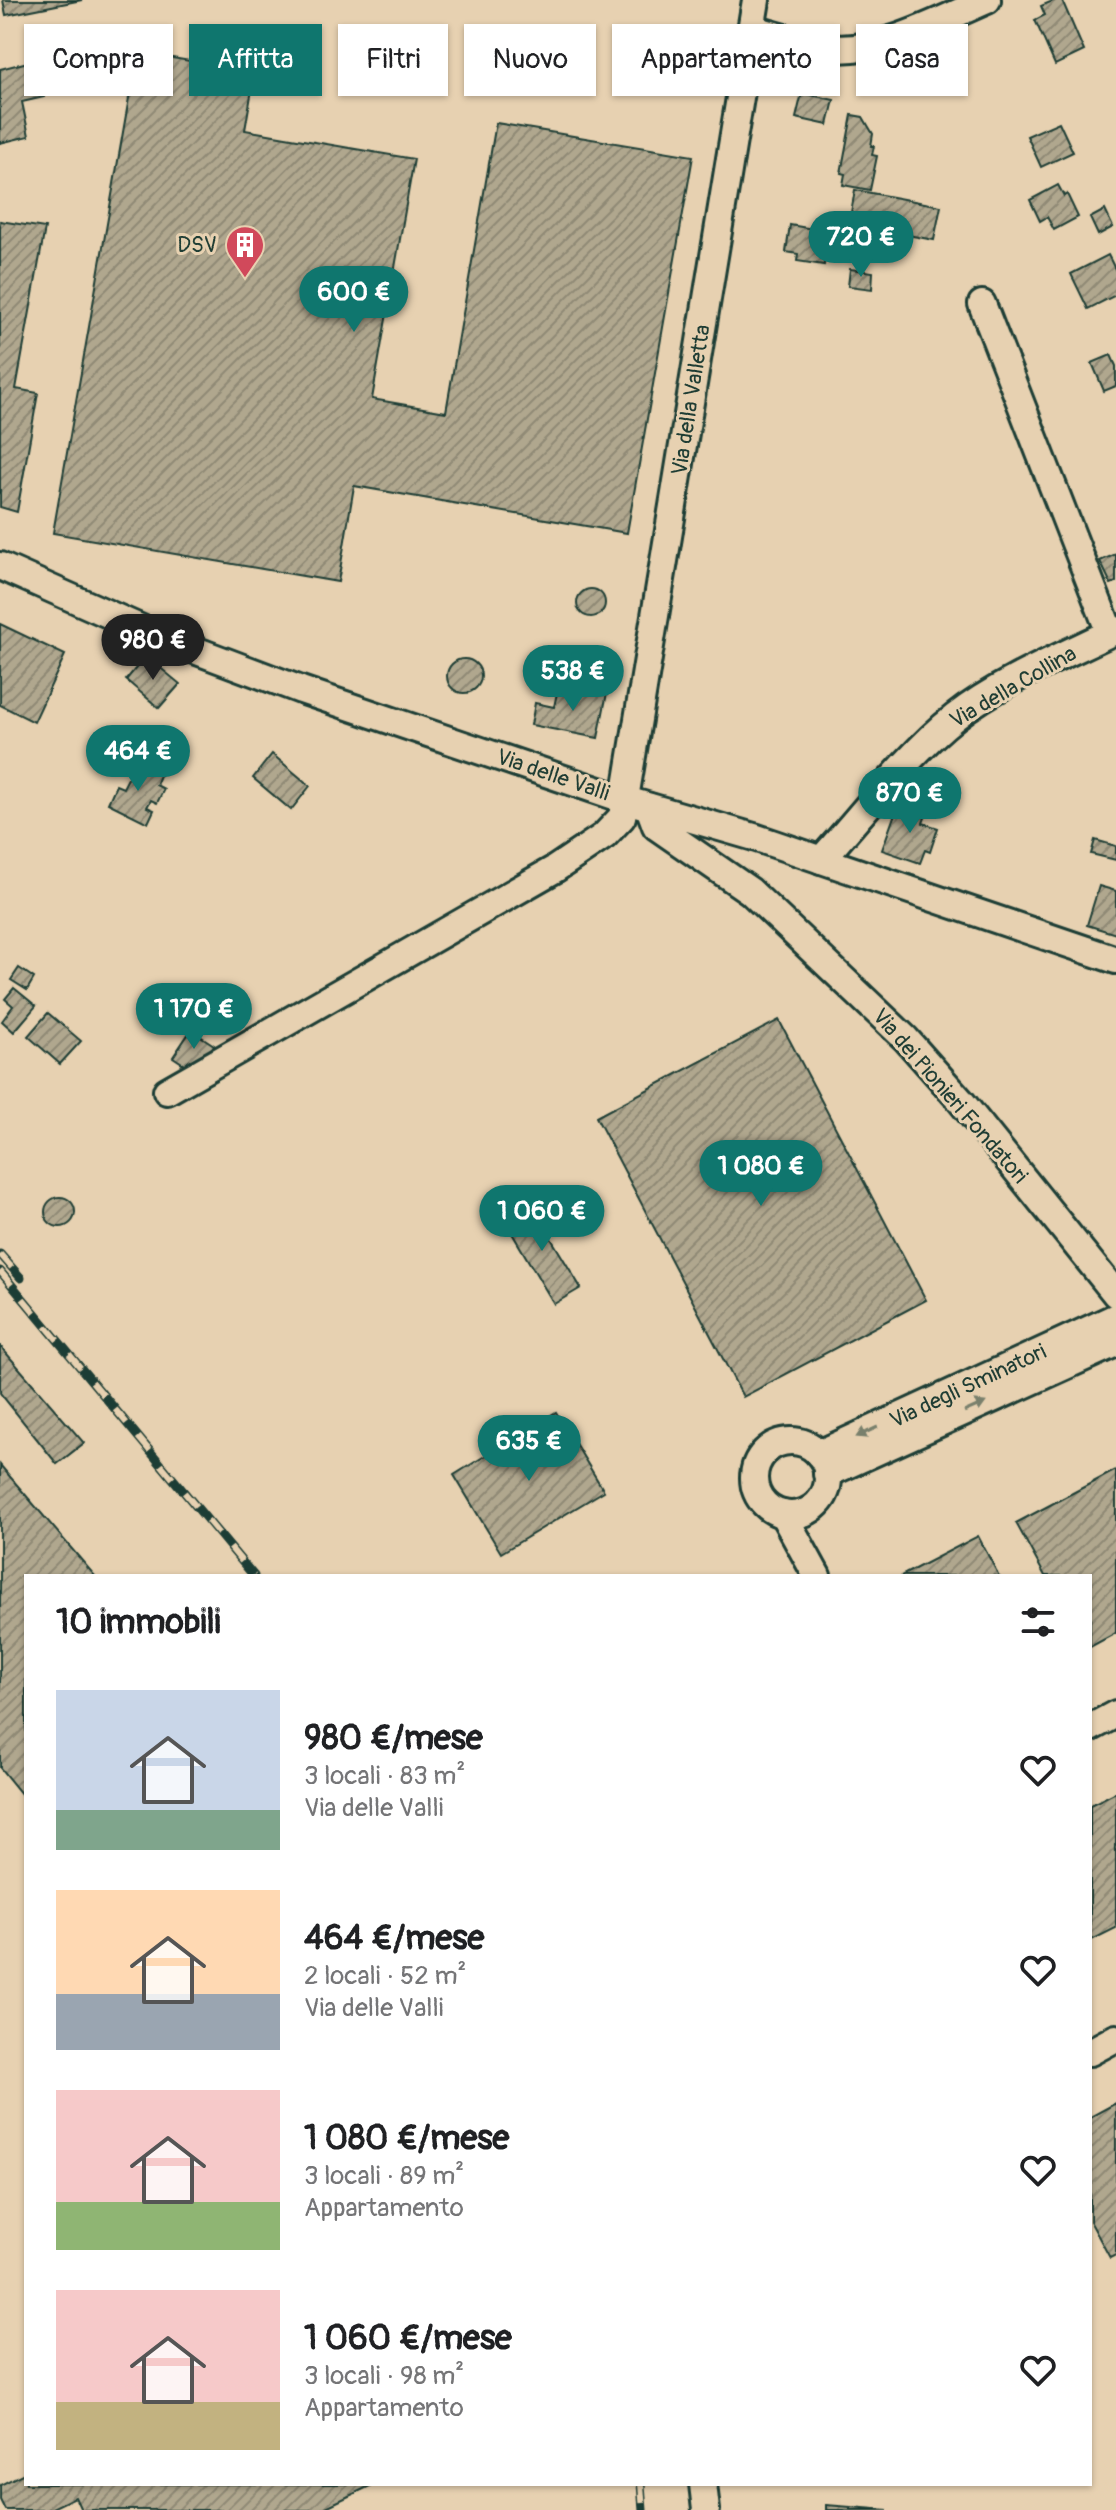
<!DOCTYPE html>
<html lang="it">
<head>
<meta charset="utf-8">
<style>
	:root { --surface:#fff; --page:#f2f2f2; --text:#202124; --muted:#757577; --accent:#0f766e }
	body { margin:0; font-family:Pangolin,sans-serif; background:var(--page); color:var(--text); height:100vh; display:flex; flex-direction:column; font-size:30px; white-space:nowrap }
	* { box-sizing:border-box; margin:0 }
	p { font-size:26px; color:var(--muted) }
	.icon { flex:none; width:44px; height:44px; fill:none; stroke:currentColor; stroke-width:2; stroke-linecap:round; stroke-linejoin:round }
	.map { position:relative; flex:1; overflow:hidden }
	.details { position:absolute; left:24px; top:1574px; width:1068px; height:912px; display:flex; flex-direction:column; background:var(--surface); border-radius:0px; box-shadow:0 2px 6px #0004 }
	.details>* { flex:none }
	.hud { position:absolute; left:24px; top:24px; width:1068px; height:72px; display:flex; gap:16px }
	.price { position:absolute; translate:-50% -68px; padding:0 18px; border-radius:28px; background:var(--accent); color:#fff; font-size:26px; line-height:52px; filter:drop-shadow(0 2px 4px #0008) }
	.price::after { content:''; position:absolute; left:50%; top:48px; width:24px; height:18px; margin-left:-12px; background:inherit; clip-path:polygon(0 0,100% 0,50% 100%) }
	.price.on { background:#222; color:#fff }
	ul { padding:0; list-style:none }
	li { display:flex; align-items:center; gap:24px; height:200px; padding:0 32px }
	li span { display:grid; place-items:center; flex:none; width:224px; height:160px; border-radius:0px; color:#555 }
	li>.icon { margin-inline-start:auto }
	span .icon { width:96px; height:96px; fill:#fffc; stroke-width:1 }
	li b { font-size:34px }
	h2 { display:flex; justify-content:space-between; align-items:center; height:96px; padding:0 32px; font-size:34px }
	.tag { padding:0 28px; border-radius:0px; background:var(--surface); box-shadow:0 2px 6px #0004; font-size:28px; line-height:72px }
	.tag.on { background:var(--accent); color:#fff }
	.map>svg:first-child { display:block }
	.building { fill:url(#building-hatch); stroke:#1f3d34; stroke-width:2 }
	.lines { fill:none; stroke-linecap:round; stroke-linejoin:round }
	.minor-casing { stroke:#1f3d34; stroke-width:32 }
	.minor { stroke:#e7d1b1; stroke-width:26 }
	.rail-casing { stroke:#1f3d34; stroke-width:9 }
	.rail { stroke:#e7d1b1; stroke-width:6; stroke-dasharray:18; stroke-linecap:butt }
	.oneway { fill:#79806c }
	.labels { text-anchor:middle; dominant-baseline:central; stroke-width:6; stroke-linejoin:round; paint-order:stroke }
	.poi-label { font-size:22px; fill:#1f3d34; stroke:#e7d1b1; text-anchor:end }
	.street-label { font-size:22px; fill:#1f3d34; stroke:#e7d1b1 }
</style>
</head>
<body>
<div class="map">
<svg width="1116" height="2510" viewBox="0 0 1116 2510">
	<defs>
		<pattern id="building-hatch" width="6" height="6" patternUnits="userSpaceOnUse" patternTransform="scale(2)"><rect width="6" height="6" fill="#b0a78e"/><path d="M-1 1l2-2M0 6l6-6M5 7l2-2" fill="none" stroke="#8f8975"/></pattern>
	</defs>
	<rect width="100%" height="100%" fill="#e7d1b1"/>
	<filter id="ink" filterUnits="userSpaceOnUse"><feTurbulence type="fractalNoise" baseFrequency=".0125" numOctaves="2"/><feDisplacementMap in="SourceGraphic" scale="16" xChannelSelector="R" yChannelSelector="G"/><feConvolveMatrix kernelMatrix="1 2 1 2 8 2 1 2 1" color-interpolation-filters="sRGB"/></filter>
	<g filter="url(#ink)">
		<g class="building">
			<path d="M3,0H82L6,15Z"/>
			<path d="M1055,0H1062L1084,51L1055,65L1035,20L1045,15L1041,6Z"/>
			<path d="M137,52L255,72L245,130L414,159L372,399L446,412L496,123L693,156L627,533L354,486L338,582L53,533Z"/>
			<path d="M36,60L44,97L22,102L29,136L0,143V69Z"/>
			<path d="M802,93L834,100L828,125L796,118Z"/>
			<path d="M852,115L863,117L873,134L871,146H874L872,155L877,156L870,190L843,185L845,174L841,173Z"/>
			<path d="M1059,122L1073,152L1041,167L1027,136Z"/>
			<path d="M1058,185L1064,196L1067,194L1078,217L1054,230L1047,217L1040,221L1030,200Z"/>
			<path d="M855,190L941,206L934,240L849,224Z"/>
			<path d="M1105,210L1113,227L1098,235L1090,218Z"/>
			<path d="M0,221L45,228L16,389L38,393L17,512L0,507Z"/>
			<path d="M790,225L819,230L818,234L834,237L831,253L826,252L824,265L797,261L798,254L786,252Z"/>
			<path d="M1108,255L1116,271V295L1088,309L1071,274Z"/>
			<path d="M850,269L873,272L872,289L848,286Z"/>
			<path d="M1111,355L1116,366V386L1104,391L1092,363Z"/>
			<path d="M1116,554V582L1111,584L1100,561Z"/>
			<circle cx="591" cy="603" r="14"/>
			<path d="M0,624L65,655L34,722L0,705Z"/>
			<path d="M146,656L180,684L159,708L126,680Z"/>
			<circle cx="464" cy="676" r="17"/>
			<path d="M558,688L582,693L583,688L607,693L598,738L531,725L535,703L554,707Z"/>
			<path d="M272,754L310,786L291,810L253,778Z"/>
			<path d="M137,761L161,773L156,785L164,789L157,803L151,800L147,807L154,810L148,823L108,803L116,785L123,788Z"/>
			<path d="M898,805L926,815L923,823L938,828L930,852L925,850L920,863L882,850Z"/>
			<path d="M1095,840L1116,846V860L1091,854Z"/>
			<path d="M1099,886L1116,891V934L1087,925Z"/>
			<path d="M19,968L34,978L27,990L11,980Z"/>
			<path d="M14,988L36,1006L14,1032L2,1021L13,1006L5,999Z"/>
			<path d="M149,1006L162,1012L155,1026L139,1018L142,1012L146,1014Z"/>
			<path d="M48,1013L81,1041L60,1064L28,1036Z"/>
			<path d="M779,1020L926,1300L743,1397L596,1117Z"/>
			<path d="M191,1030L214,1045L196,1072L173,1057Z"/>
			<circle cx="60" cy="1212" r="15"/>
			<path d="M529,1202L581,1288L554,1304L503,1218Z"/>
			<path d="M0,1346L84,1443L57,1464L0,1393Z"/>
			<path d="M556,1412L604,1491L501,1553L454,1475Z"/>
			<path d="M0,1465L95,1576H26V1800L0,1768Z"/>
			<path d="M1116,1470V1633L1090,1647V1576H1045L1016,1523Z"/>
			<path d="M978,1536L999,1576H901Z"/>
			<path d="M1116,1792V1928L1090,1941V1805Z"/>
			<path d="M1116,2103V2255L1110,2258L1090,2221V2117Z"/>
			<path d="M26,2472V2484H374L320,2510H81L75,2497L48,2510H5L0,2500V2485Z"/>
			<path d="M826,2505L888,2510H826Z"/>
		</g>
		<g class="lines">
			<g class="minor-casing">
				<g id="minor">
					<path d="M752,29C778,35 803,45 830,48C879,54 942,19 987,0"/>
					<path d="M982,304L1110,633"/>
					<path d="M0,566L160,637L301,690L626,800L754,837L1116,960"/>
					<path d="M649,807L656,826L750,891L906,1039L960,1100L1116,1294"/>
					<path d="M821,860C862,815 908,754 955,717C999,682 1065,655 1116,630"/>
					<path d="M167,1091L555,869L604,836L622,817L756,0"/>
					<circle cx="791" cy="1478" r="37"/>
					<path d="M819,1454L1116,1317"/>
					<path d="M827,1474L1116,1343"/>
					<path d="M783,1514L817,1576"/>
					<path d="M1090,1728L1116,1714"/>
					<path d="M1090,2052L1116,2038"/>
					<path d="M703,2484L706,2510"/>
				</g>
			</g>
			<use href="#minor" class="minor"/>
			<g class="rail-casing">
				<g id="rail">
					<path d="M0,1254L21,1278"/>
					<path d="M0,1271L254,1576"/>
					<path d="M641,2484L643,2510"/>
				</g>
			</g>
			<use href="#rail" class="rail"/>
		</g>
		<defs><path id="oneway-solid" d="M-6-.8H1V-3.2L6.5 0L1 3.2V.8H-6Z" transform="scale(2)"/></defs>
		<g class="oneway">
			<use href="#oneway-solid" transform="translate(975 1407) rotate(-24)"/>
			<use href="#oneway-solid" transform="translate(867 1432) rotate(155)"/>
		</g>
	</g>
	<defs>
		<g id="building-pin" transform="scale(2)"><path d="M0 17L-7.5 6A9.5 9.5 0 1 1 7.5 6Z" fill="#d1495b" stroke="#e7d1b1"/><path d="M-4-6H4V6H1V3H-1V6H-4ZM-2.5-4.3h1.7v1.8h-1.7ZM.8-4.3h1.7v1.8H.8ZM-2.5-1h1.7V.8h-1.7ZM.8-1h1.7V.8H.8Z" fill="#fff"/></g>
	</defs>
	<g fill-rule="evenodd">
		<use href="#building-pin" x="245" y="245"/>
	</g>
	<g class="labels">
		<g class="poi-label">
			<text x="217" y="245">DSV</text>
		</g>
		<g class="street-label">
			<text transform="translate(691 400) rotate(-81)">Via della Valletta</text>
			<text transform="translate(1013 687) rotate(-30)">Via della Collina</text>
			<text transform="translate(553 775) rotate(19)">Via delle Valli</text>
			<text transform="translate(950 1096) rotate(49)">Via dei Pionieri Fondatori</text>
			<text transform="translate(968 1386) rotate(-25)">Via degli Sminatori</text>
		</g>
	</g>
</svg>
<b class="price" style="left:861px;top:279px">720 €</b>
<b class="price" style="left:354px;top:334px">600 €</b>
<b class="price on" style="left:153px;top:682px">980 €</b>
<b class="price" style="left:573px;top:713px">538 €</b>
<b class="price" style="left:138px;top:793px">464 €</b>
<b class="price" style="left:910px;top:835px">870 €</b>
<b class="price" style="left:194px;top:1051px">1 170 €</b>
<b class="price" style="left:761px;top:1208px">1 080 €</b>
<b class="price" style="left:542px;top:1253px">1 060 €</b>
<b class="price" style="left:529px;top:1483px">635 €</b>
<div class="hud">
<a class="tag">Compra</a>
<a class="tag on">Affitta</a>
<a class="tag">Filtri</a>
<a class="tag">Nuovo</a>
<a class="tag">Appartamento</a>
<a class="tag">Casa</a>
</div>
<section class="details">
<h2>10 immobili<svg class="icon" aria-label="filters" viewBox="0 0 24 24"><path d="M4 7h16M4 17h16"/><circle cx="9" cy="7" r="2"/><circle cx="15" cy="17" r="2"/></svg></h2>
<ul>
<li><span style="background:linear-gradient(#c9d6e8 75%,#7fa58c 0)"><svg class="icon" aria-label="home" viewBox="0 0 24 24"><path d="M3 11l9-7 9 7M6 9v11h12V9"/></svg></span><div><b>980 €/mese</b><p>3 locali · 83 m²</p><p>Via delle Valli</p></div><svg class="icon" aria-label="heart" viewBox="0 0 24 24"><path d="M12 20l-8-8c-3-5 5-10 8-4 3-6 11-1 8 4z"/></svg></li>
<li><span style="background:linear-gradient(#ffd9b3 65%,#9aa5b1 0)"><svg class="icon" aria-label="home" viewBox="0 0 24 24"><path d="M3 11l9-7 9 7M6 9v11h12V9"/></svg></span><div><b>464 €/mese</b><p>2 locali · 52 m²</p><p>Via delle Valli</p></div><svg class="icon" aria-label="heart" viewBox="0 0 24 24"><path d="M12 20l-8-8c-3-5 5-10 8-4 3-6 11-1 8 4z"/></svg></li>
<li><span style="background:linear-gradient(#f6c9c9 70%,#8fb573 0)"><svg class="icon" aria-label="home" viewBox="0 0 24 24"><path d="M3 11l9-7 9 7M6 9v11h12V9"/></svg></span><div><b>1 080 €/mese</b><p>3 locali · 89 m²</p><p>Appartamento</p></div><svg class="icon" aria-label="heart" viewBox="0 0 24 24"><path d="M12 20l-8-8c-3-5 5-10 8-4 3-6 11-1 8 4z"/></svg></li>
<li><span style="background:linear-gradient(#f6c9c9 70%,#c2b280 0)"><svg class="icon" aria-label="home" viewBox="0 0 24 24"><path d="M3 11l9-7 9 7M6 9v11h12V9"/></svg></span><div><b>1 060 €/mese</b><p>3 locali · 98 m²</p><p>Appartamento</p></div><svg class="icon" aria-label="heart" viewBox="0 0 24 24"><path d="M12 20l-8-8c-3-5 5-10 8-4 3-6 11-1 8 4z"/></svg></li>
</ul>
</section>
</div>
</body>
</html>
